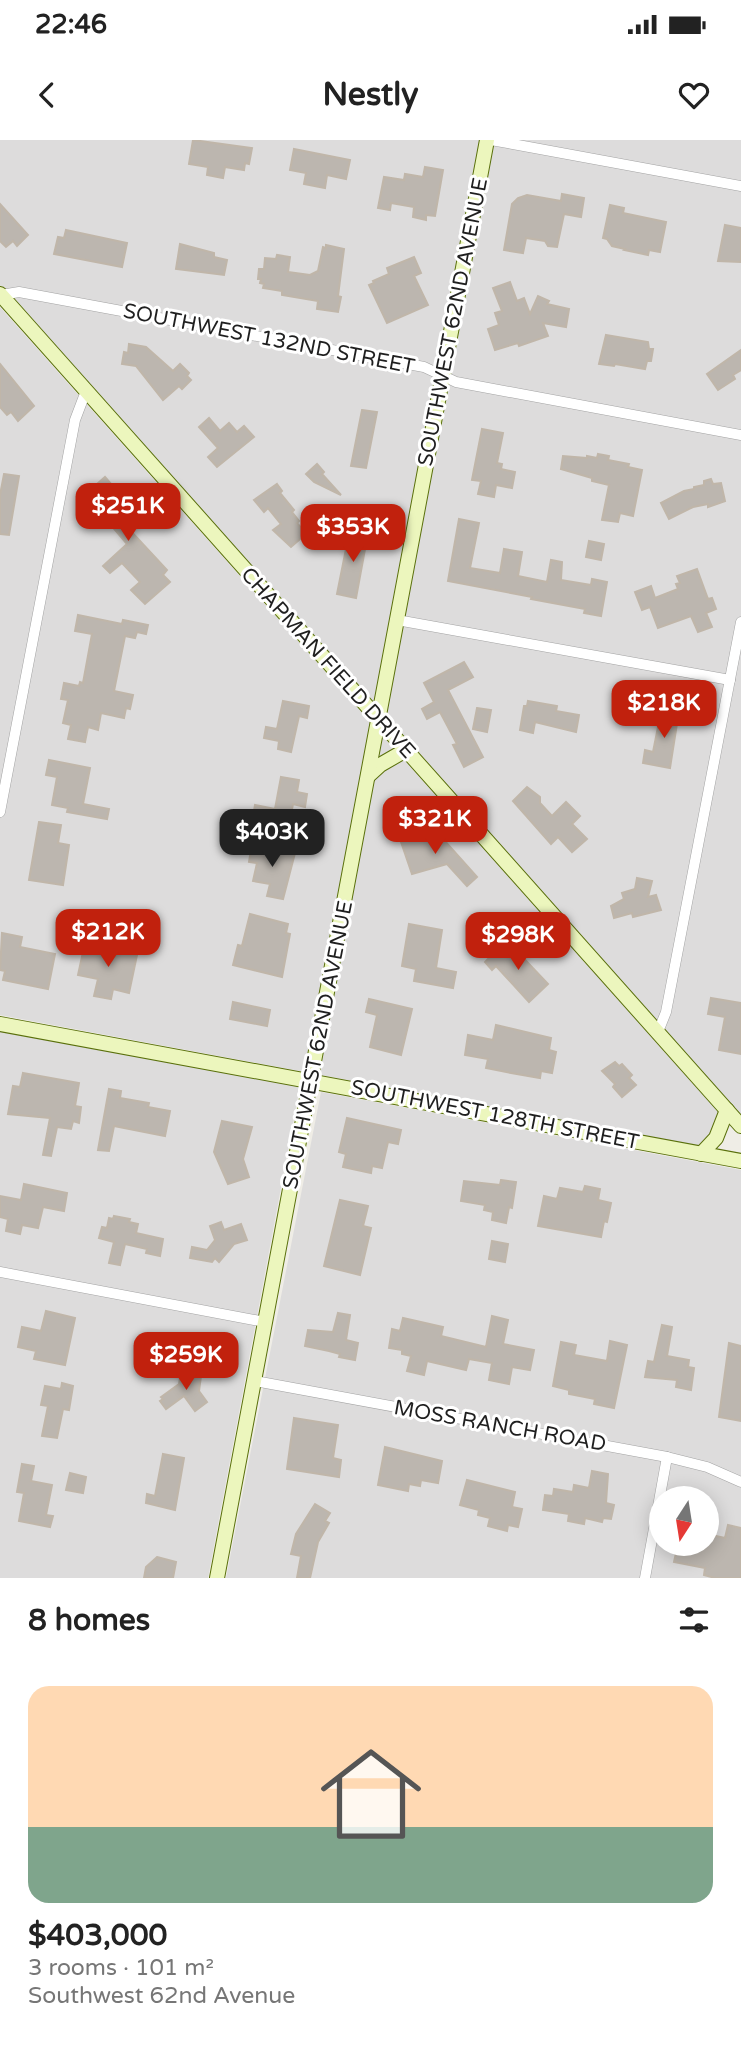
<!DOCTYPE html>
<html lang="en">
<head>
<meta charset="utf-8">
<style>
	:root { --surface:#fff; --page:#f2f2f2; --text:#222; --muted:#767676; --accent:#c1210d }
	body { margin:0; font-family:"Varela Round",sans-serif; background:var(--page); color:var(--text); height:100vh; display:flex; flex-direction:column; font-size:26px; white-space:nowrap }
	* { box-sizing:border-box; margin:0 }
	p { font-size:23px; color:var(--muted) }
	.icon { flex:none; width:38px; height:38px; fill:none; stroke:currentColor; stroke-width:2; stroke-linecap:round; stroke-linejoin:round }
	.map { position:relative; height:1438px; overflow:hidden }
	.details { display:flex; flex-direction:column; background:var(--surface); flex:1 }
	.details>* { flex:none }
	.needle { width:46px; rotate:192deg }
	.controls { position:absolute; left:649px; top:1346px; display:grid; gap:14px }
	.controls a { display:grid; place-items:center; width:70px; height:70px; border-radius:50%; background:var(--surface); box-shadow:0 4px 18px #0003; font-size:35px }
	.price { position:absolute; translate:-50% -60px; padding:0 16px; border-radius:14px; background:var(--accent); color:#fff; font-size:23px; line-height:46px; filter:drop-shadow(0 2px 4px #0008) }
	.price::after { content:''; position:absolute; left:50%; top:42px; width:21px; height:16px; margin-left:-10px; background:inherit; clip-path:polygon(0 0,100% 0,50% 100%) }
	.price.current { background:#222; color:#fff }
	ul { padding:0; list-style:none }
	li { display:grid; align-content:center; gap:14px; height:371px; padding:0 28px }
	li span { display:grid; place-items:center; height:217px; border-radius:21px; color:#555 }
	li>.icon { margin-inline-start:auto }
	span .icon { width:126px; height:126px; fill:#fffc; stroke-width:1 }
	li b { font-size:30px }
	h2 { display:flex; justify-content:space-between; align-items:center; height:84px; padding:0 28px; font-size:30px }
	.status { display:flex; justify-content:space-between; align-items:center; height:49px; padding:0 35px; background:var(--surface); direction:ltr }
	.status svg { height:19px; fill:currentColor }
	header { display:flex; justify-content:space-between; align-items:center; height:91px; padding:0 28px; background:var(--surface); font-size:32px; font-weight:700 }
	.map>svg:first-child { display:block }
	.residential { fill:#dddcdc; fill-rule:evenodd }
	.building { fill:#bcb6af; stroke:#c0b6a9; stroke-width:2 }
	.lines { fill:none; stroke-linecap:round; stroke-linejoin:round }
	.street-casing { stroke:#a3a3a3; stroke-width:11 }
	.secondary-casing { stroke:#5a700c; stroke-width:16 }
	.street { stroke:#fff; stroke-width:10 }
	.secondary { stroke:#ecf6bd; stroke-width:14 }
	.labels { text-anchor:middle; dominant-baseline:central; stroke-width:6; stroke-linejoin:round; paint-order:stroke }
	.street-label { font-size:21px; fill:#1f1f1f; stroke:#fff }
</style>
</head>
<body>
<div class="status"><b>22:46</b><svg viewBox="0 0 49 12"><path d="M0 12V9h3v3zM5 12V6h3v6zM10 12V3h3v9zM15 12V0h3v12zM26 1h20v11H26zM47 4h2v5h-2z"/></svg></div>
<header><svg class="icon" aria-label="back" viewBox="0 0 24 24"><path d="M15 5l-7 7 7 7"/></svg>Nestly<svg class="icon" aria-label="heart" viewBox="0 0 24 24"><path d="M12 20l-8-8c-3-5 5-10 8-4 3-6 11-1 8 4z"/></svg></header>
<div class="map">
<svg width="741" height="1438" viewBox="0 0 741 1438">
	<rect width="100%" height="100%" fill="#efede6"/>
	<g class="residential">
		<path d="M0,0H741V977L358,545L0,148Z"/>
		<path d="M0,167L720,974L711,995L699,1006L0,875Z"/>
		<path d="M0,891L300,946L208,1438H0Z"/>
		<path d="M321,952L741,1030V1438H226ZM662,1358H707V1404H662Z"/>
	</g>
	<g class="building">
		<path d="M193,0L252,8L249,24L245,23L244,30L225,27L223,38L207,35L208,27L189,24Z"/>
		<path d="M294,9L350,20L346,39L327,35L325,48L304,44L306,33L290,30Z"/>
		<path d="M425,27L443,30L435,76L426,75V80L413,77L414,67L391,63L390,70L378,68L384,37L404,40L405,34L423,37Z"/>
		<path d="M562,54L584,58L581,77L564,74L557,107L548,106L545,101L526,98L523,113L504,110L512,64L518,58L527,55L561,61Z"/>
		<path d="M0,64L28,95L17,106L13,101L6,107L0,101Z"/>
		<path d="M610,65L624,68L623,73L666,82L660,112L649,110L648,115L624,110L625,109L612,106L607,99L603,98Z"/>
		<path d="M725,85L741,88V122L718,121Z"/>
		<path d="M66,90L127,103L122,127L54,114L58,97L64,98Z"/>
		<path d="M180,104L214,113V117L227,120L224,135L176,129Z"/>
		<path d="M326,105L344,109L338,156L341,157L338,172L317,169L318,161L282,155V151L263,148L264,144L260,143L261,139H258L259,129H264L265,118L276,119L277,115L290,117L288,132L310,135L318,131L323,107L326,108Z"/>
		<path d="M414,117L421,133L414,136L428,165L387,183L369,145L374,143L373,141L389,134L387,128Z"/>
		<path d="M510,142L517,161L524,158L530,174L538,156L549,161L547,164L569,169L566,187L543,183L548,196L519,206L518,203L495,210L488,189L499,185L495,173L502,171L493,148Z"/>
		<path d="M606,195L648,202L649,209H653L651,221H647L645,229L615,224L614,226L599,224Z"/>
		<path d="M129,204L146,207L173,231L180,224L189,233L187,236L191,240L182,249L179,246L163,260L136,226L122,224L124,212L128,213Z"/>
		<path d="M741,210V230L733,235L735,239L718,250L707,234Z"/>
		<path d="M0,224L34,266L18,281L11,272L7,275L0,267Z"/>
		<path d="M362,270L377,272L366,328L351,326Z"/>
		<path d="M209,278L220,291L229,283L237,292L244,286L254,297L217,327L208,317L218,308L199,287Z"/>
		<path d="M482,289L503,293L497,323L502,324L501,329L515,332L512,348L496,345L494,357L478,354L481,341L472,340Z"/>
		<path d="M598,314L609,316L608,320L629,324L628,327L642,330L633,376L620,373L618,382L602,380L609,345L592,341V338L561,329L563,316L587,318V316L597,318Z"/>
		<path d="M317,324L324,332L322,334L341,355L314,342L306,334Z"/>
		<path d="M4,334L19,336L9,395L0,394V355Z"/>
		<path d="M105,337L124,359L119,363L134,381L127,387L167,430L163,435L170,442L145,464L131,450L140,442L122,423L110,433L103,426L127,404L100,372L94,377L86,367L93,361L87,353Z"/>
		<path d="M711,339L713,344L721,343L725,361L708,367V364L693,367L669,379L661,363L684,351L694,349V347L704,345V341Z"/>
		<path d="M277,344L282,351L280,353L294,370L292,372L299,381L297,383L306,394L291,407L273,390L281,384L268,368L264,372L254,360Z"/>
		<path d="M459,379L479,383L470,428L500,433L504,409L522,412L518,436L547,442L551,420L562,422L561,440L591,445L592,439L607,442L601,476L584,473L585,469L531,459L532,457L448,441Z"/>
		<path d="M350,389L368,393L356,458L337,454Z"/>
		<path d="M589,401L604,404L601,420L586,417Z"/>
		<path d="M697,429L708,459L712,458L716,469L706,473L712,487L698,492L691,476L658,488L650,467L642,470L635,452L651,446L655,458L678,449L676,444L680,443L677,436Z"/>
		<path d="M78,475L122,484L123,480L148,485L146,494L137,492L135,498L125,496L114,551L133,555L130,569L126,568L124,578L101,573L98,590L88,587L85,602L68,599L71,585L63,583L68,560L61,559L64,543L79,546L80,542L83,543L92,494L75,491Z"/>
		<path d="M464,522L473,537L448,550L483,617L464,627L453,605L457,604L440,572L427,579L422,569L434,562L424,543Z"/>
		<path d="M283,561L309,566L307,578L299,576L291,612L278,609L279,601L264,598L266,587L277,589Z"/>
		<path d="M528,561L557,566L556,571L579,575L576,592L535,582L533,593L520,590L524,566H527Z"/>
		<path d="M662,567L679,571L670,628L643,623L645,610L653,612Z"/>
		<path d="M477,568L491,570L487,592L473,589Z"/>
		<path d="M49,620L90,628L83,664L109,669L107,679L67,672L68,668L52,665L57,637L46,635Z"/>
		<path d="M281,637L299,640L297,652L307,654L305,667L293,664L288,690L252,683L255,665L275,669Z"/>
		<path d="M527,647L540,657V663L552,676L566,662L580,676L572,684L587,699L572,712L558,697L551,704L513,661Z"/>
		<path d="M39,682L61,685L58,703L69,705L63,745L29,740Z"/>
		<path d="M436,691L440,700L443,699L477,737L467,746L447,724L412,734L401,702Z"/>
		<path d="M252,704L295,713L283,759L267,756L270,744L253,741L257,723L249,722Z"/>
		<path d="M637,738L652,741L648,757L656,755L661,770L633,777L632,773L614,778L611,766L624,759L622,753L635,749Z"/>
		<path d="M250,774L288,784L286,793L290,794L282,837L233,825L238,805L242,806Z"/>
		<path d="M409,784L442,790L436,828L456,832L453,848L414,841L416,829L402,826Z"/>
		<path d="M2,793L22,797L20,807L55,814L48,849L3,840L5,831L0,830Z"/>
		<path d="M85,803L137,815L129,853L113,849L111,859L94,856L98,839L78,835Z"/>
		<path d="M510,804L548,844L529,862L496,826L492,830L485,822L494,813L497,816Z"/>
		<path d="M711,858L741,863V914L719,910L725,877L708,874Z"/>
		<path d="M369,859L412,869L401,915L370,907L377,875L366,872Z"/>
		<path d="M233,862L270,870L267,886L230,879Z"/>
		<path d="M496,885L551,898L549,910L556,912L552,933L541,931L540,938L511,933L486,928L488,919L465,915L468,895L493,900Z"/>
		<path d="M615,922L619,926L622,924L632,935L629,938L636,945L622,957L613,947L615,944L602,931Z"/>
		<path d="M23,933L79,943L75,966L81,967L79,983L73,981L71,989L57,987L51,1016L43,1015L50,978L8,974L13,946L20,947Z"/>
		<path d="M109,949L121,951L120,958L149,963L148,967L170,971L165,996L114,986L109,1011L98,1010Z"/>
		<path d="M347,978L401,990L398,1004L388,1002L382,1028L372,1026L371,1033L343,1027L346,1014L339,1012Z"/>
		<path d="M222,981L252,987L243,1019L249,1037L228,1044L214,1012Z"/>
		<path d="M501,1040L516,1042L512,1068L509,1067L506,1083L492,1080L493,1072L484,1070L485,1065L461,1061L464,1041L500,1045Z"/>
		<path d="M24,1044L67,1053L64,1071L43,1067L38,1088L22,1085L20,1094L6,1091L8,1079L0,1077V1056L21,1060Z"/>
		<path d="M585,1046L600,1049L598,1060L611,1063L607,1082L604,1081L601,1097L538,1086L544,1056L557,1059L560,1048L583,1052Z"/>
		<path d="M340,1060L368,1066L363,1086L371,1088L360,1135L324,1126Z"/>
		<path d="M114,1076L130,1079L129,1082L138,1084L136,1093L163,1099L160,1116L146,1113L147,1109L125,1104L120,1125L109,1123L114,1102L99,1098L102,1087L107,1088L109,1078L113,1079Z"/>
		<path d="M221,1082L224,1090L241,1084L247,1100L234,1104L219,1122L215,1118L212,1122L190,1118L192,1107L207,1110L215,1100L210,1086Z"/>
		<path d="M492,1101L508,1104L505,1122L489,1119Z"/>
		<path d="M46,1171L75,1178L65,1225L34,1219L36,1211L18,1207L22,1187L41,1191Z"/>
		<path d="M338,1173L350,1175L346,1200L358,1203L355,1220L339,1217L340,1214L329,1211L305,1206L308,1190L333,1192Z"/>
		<path d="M492,1176L508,1180L503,1204L534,1210L530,1230L512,1227L509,1244L489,1240L492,1223L469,1219L466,1230L427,1221L424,1235L407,1231L411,1216L402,1214V1210L389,1208L392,1189L400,1191L403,1178L443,1187L441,1196L486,1207Z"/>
		<path d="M662,1185L672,1187L667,1216L689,1220L688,1227L694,1228L691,1250L676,1247L677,1240L645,1237L648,1221L654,1222Z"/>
		<path d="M610,1201L627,1205L614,1268L594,1264L595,1259L569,1254V1250L553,1246L561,1202L576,1205L574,1215L607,1221Z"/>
		<path d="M729,1203L741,1206V1281L719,1277Z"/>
		<path d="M181,1232L201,1236L199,1251L207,1262L195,1271L184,1256L166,1269L160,1261L163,1259L161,1257L179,1244Z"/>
		<path d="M62,1243L73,1246L69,1270L63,1269L57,1298L42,1296L48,1266L41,1265L45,1246L61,1249Z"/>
		<path d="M294,1278L338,1285L333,1318L341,1320L339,1337L287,1329Z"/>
		<path d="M385,1307L442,1321L438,1343L421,1340L420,1346L409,1344L408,1351L378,1345Z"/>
		<path d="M163,1314L184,1318L175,1370L146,1363L147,1354L155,1356Z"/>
		<path d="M22,1324L34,1326L31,1341L52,1345L46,1375L53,1376L50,1387L19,1381L24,1353L17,1352Z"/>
		<path d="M592,1331L608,1334L606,1363L614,1365L611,1379L603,1378L602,1382L585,1378L584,1384L568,1381L569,1374L543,1370L545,1355L553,1356L554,1349L573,1352L574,1345L589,1348Z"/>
		<path d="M70,1333L86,1337L83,1353L66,1350Z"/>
		<path d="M467,1340L515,1352L512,1367L522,1369L518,1387L508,1385L507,1391L488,1386L490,1378L478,1375L479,1370L460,1365Z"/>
		<path d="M315,1364L330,1373L325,1381L329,1383L318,1402L310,1438H297L301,1416L291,1414L296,1394Z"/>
		<path d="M728,1385L741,1388V1438H715L704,1435L705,1428L674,1422L678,1404H707V1394L725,1398Z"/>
		<path d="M157,1417L176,1422L173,1438H144L146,1427Z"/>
	</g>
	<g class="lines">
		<g class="street-casing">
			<g id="street">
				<path d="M491,0L741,46"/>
				<path d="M1,155L19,152L424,227L456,242L741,295"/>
				<path d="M397,480L730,540"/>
				<path d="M0,672L75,280L86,251"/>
				<path d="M658,892L666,872L741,482"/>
				<path d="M0,1132L265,1182"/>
				<path d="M255,1241L667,1317L707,1327L741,1342"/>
				<path d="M645,1438L667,1317"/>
			</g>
		</g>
		<g class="secondary-casing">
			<g id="secondary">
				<path d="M0,154L741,986"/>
				<path d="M368,636L380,625L406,610"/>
				<path d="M0,884L741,1021"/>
				<path d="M701,1014L716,998L727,970"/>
				<path d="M217,1438L487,0"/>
			</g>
		</g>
		<use href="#street" class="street"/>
		<use href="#secondary" class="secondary"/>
	</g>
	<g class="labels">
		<g class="street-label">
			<text transform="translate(453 182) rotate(-79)">SOUTHWEST 62ND AVENUE</text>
			<text transform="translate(269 199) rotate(11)">SOUTHWEST 132ND STREET</text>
			<text transform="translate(328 523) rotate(48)">CHAPMAN FIELD DRIVE</text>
			<text transform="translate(318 905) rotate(-79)">SOUTHWEST 62ND AVENUE</text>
			<text transform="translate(495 975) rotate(11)">SOUTHWEST 128TH STREET</text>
			<text transform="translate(500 1286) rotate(10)">MOSS RANCH ROAD</text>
		</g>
	</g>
</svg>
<div class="controls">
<a><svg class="needle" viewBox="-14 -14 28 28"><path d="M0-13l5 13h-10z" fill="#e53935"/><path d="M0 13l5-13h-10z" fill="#767676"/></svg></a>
</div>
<b class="price" style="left:128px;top:403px">$251K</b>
<b class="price" style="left:353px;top:424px">$353K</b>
<b class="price" style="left:664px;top:600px">$218K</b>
<b class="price" style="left:435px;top:716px">$321K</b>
<b class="price current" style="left:272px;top:729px">$403K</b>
<b class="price" style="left:108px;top:829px">$212K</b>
<b class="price" style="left:518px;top:832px">$298K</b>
<b class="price" style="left:186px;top:1252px">$259K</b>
</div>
<section class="details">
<h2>8 homes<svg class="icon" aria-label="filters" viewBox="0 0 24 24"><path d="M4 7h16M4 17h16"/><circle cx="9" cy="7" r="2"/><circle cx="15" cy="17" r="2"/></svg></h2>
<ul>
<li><span style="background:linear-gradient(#ffd9b3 65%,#7fa58c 0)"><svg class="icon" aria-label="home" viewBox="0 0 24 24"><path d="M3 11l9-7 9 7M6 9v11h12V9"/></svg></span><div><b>$403,000</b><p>3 rooms · 101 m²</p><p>Southwest 62nd Avenue</p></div></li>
</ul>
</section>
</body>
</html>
